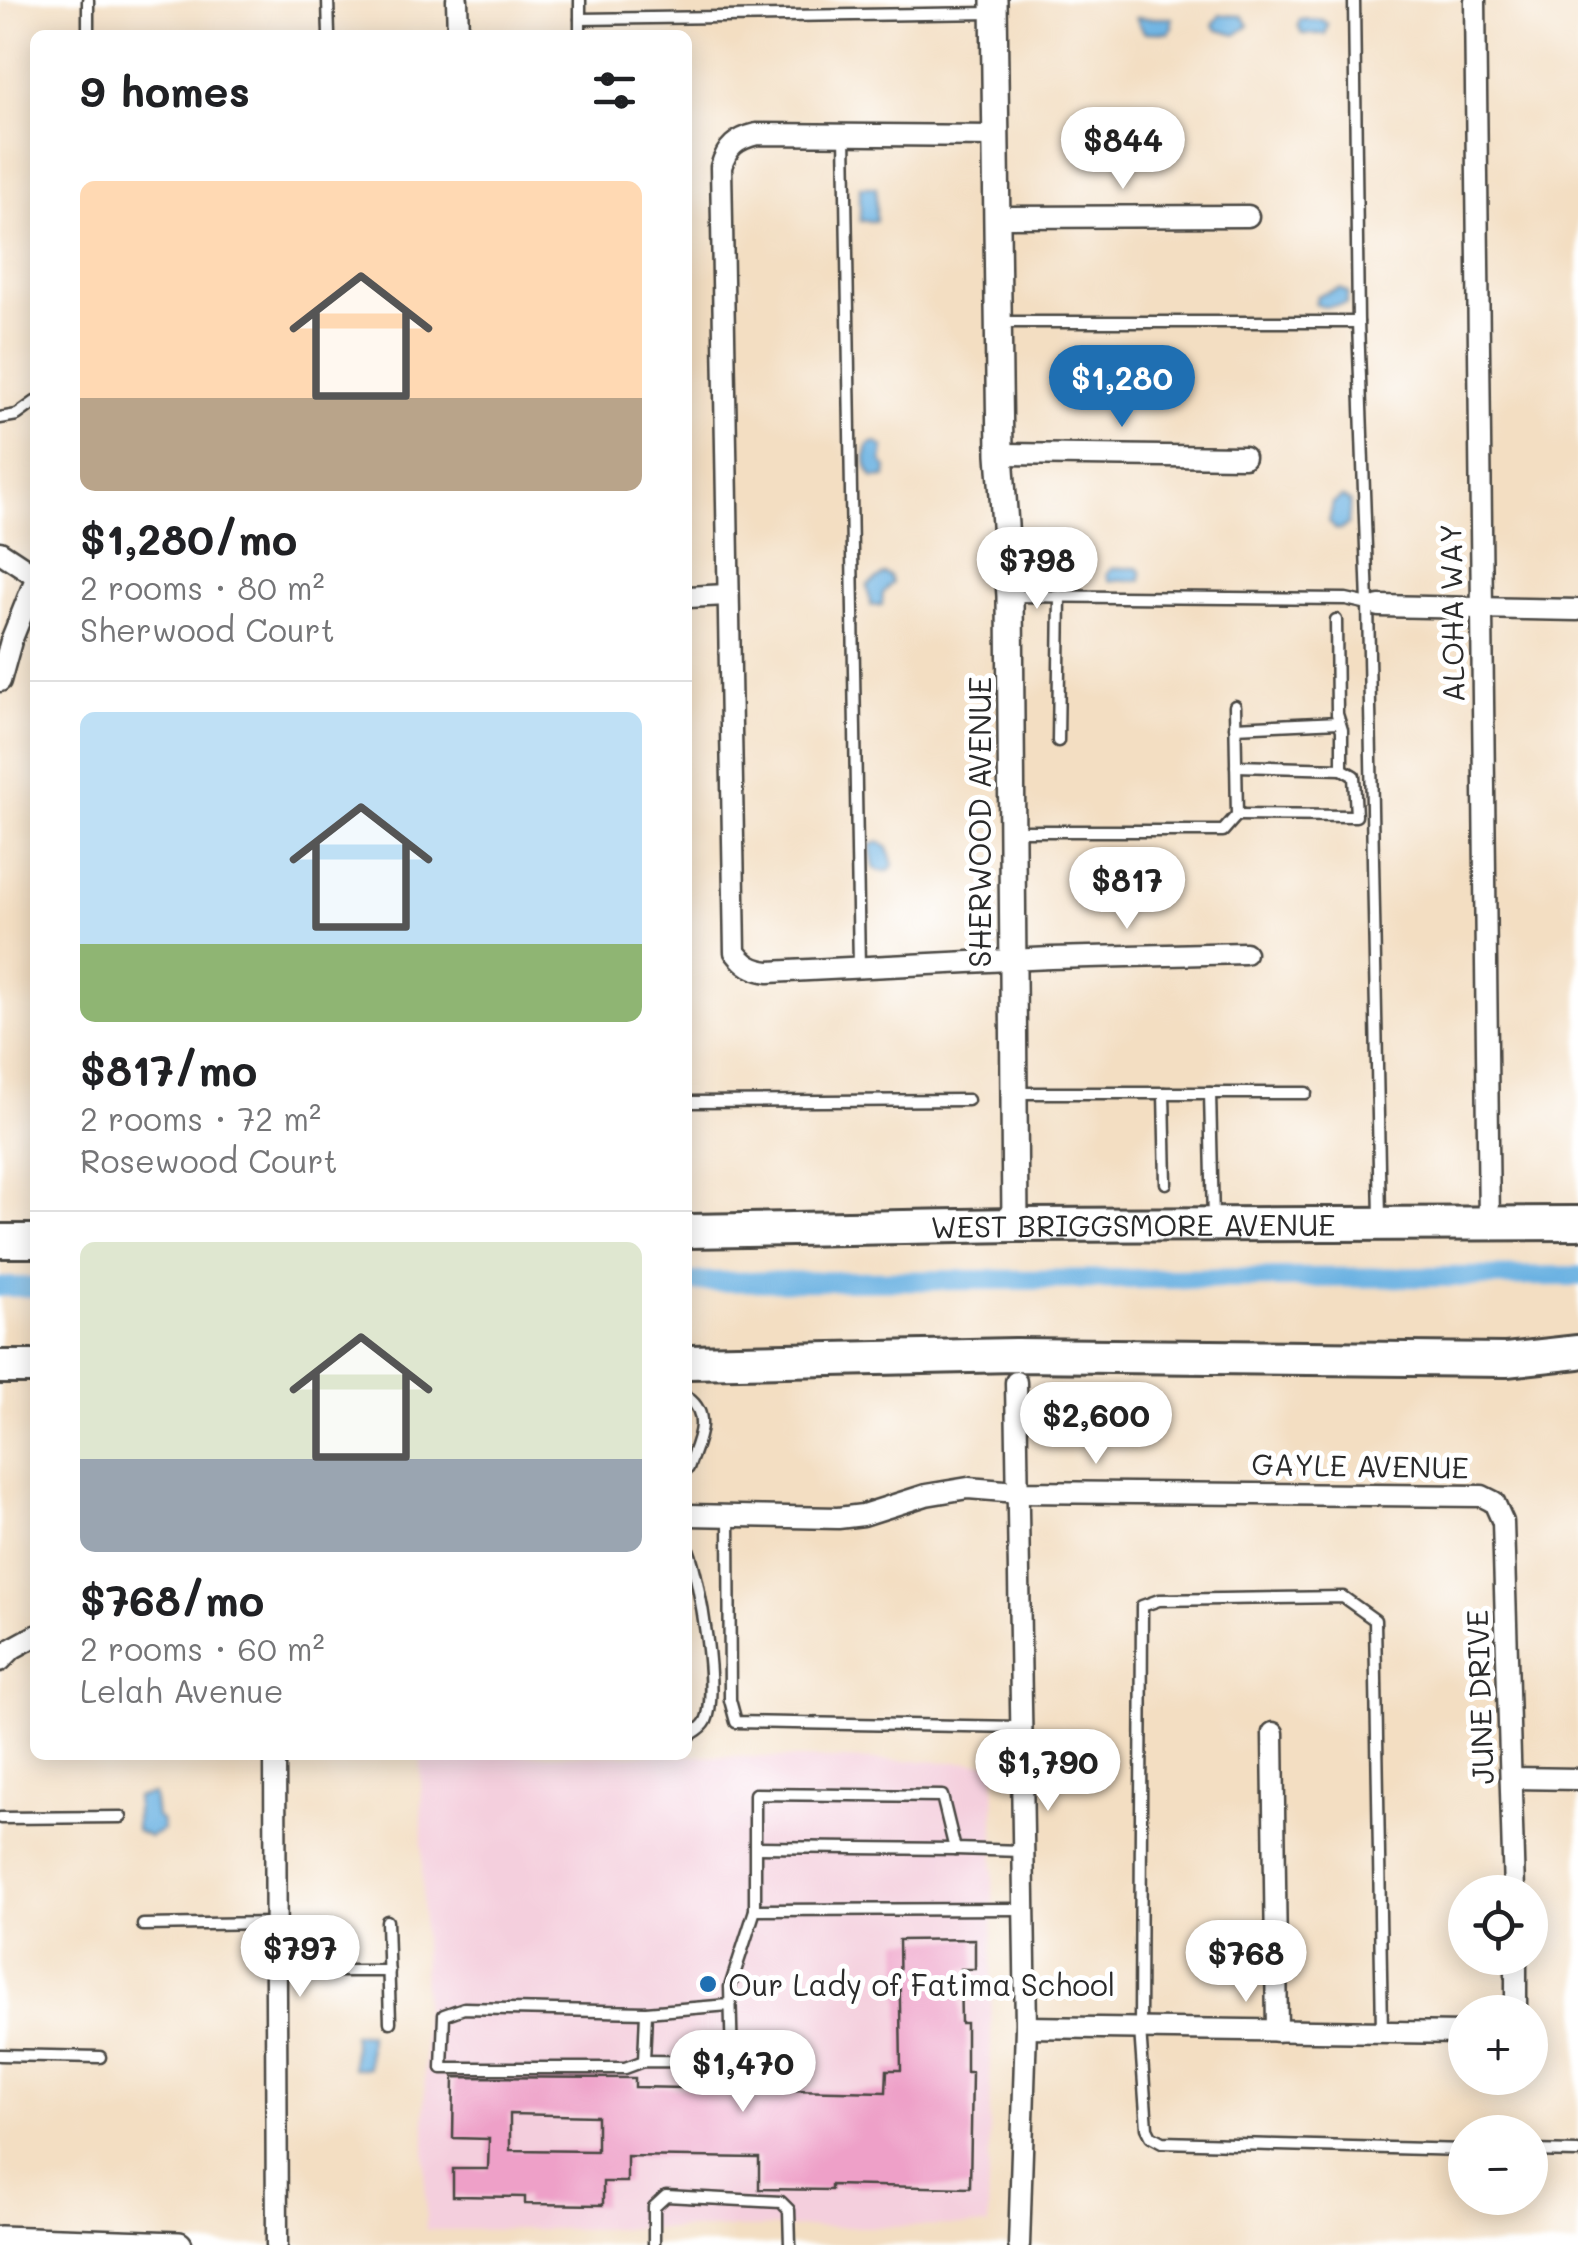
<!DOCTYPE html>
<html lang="en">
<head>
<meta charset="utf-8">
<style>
	:root { --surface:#fff; --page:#f6f6f6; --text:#202124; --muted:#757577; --line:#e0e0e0; --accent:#1f6fb2 }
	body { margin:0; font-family:Mali,sans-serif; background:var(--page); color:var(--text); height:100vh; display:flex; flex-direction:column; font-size:38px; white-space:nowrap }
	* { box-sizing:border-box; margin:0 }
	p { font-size:32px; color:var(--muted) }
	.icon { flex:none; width:55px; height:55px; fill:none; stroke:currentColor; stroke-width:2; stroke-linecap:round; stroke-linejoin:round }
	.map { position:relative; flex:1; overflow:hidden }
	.panel { position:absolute; left:30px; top:30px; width:662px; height:1730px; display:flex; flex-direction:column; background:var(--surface); border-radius:15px; box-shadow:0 5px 25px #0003 }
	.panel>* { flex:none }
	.fabs { position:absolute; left:1448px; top:1875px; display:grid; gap:20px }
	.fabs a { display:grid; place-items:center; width:100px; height:100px; border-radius:50%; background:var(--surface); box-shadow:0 5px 25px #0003; font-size:50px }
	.price { position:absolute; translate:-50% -85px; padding:0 22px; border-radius:35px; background:#fff; color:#222; font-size:32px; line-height:65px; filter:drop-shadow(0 2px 5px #0008) }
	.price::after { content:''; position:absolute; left:50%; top:60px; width:30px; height:22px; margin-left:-15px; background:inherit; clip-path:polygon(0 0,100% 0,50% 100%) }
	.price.active { background:var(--accent); color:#fff }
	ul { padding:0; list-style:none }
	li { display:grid; align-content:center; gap:20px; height:530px; padding:0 50px }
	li+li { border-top:2px solid var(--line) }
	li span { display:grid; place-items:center; height:310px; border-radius:15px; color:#555 }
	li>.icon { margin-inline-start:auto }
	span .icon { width:180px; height:180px; fill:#fffc; stroke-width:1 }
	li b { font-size:42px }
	h2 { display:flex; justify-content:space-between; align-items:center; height:120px; padding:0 50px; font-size:42px }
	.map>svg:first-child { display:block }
	.built { fill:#f4cfdd }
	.water { fill:#6cb2e2; stroke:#4c6e86; stroke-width:2.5 }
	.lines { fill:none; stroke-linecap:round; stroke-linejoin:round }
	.canal { stroke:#6cb2e2; stroke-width:20 }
	.building { fill:#eea0c8; fill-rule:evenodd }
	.service-casing { stroke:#494642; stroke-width:15 }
	.minor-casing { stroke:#494642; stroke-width:25 }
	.tertiary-casing { stroke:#494642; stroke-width:30 }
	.primary-casing { stroke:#494642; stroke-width:38 }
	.service { stroke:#fff; stroke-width:10 }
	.minor { stroke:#fff; stroke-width:20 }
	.tertiary { stroke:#fff; stroke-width:25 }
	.primary { stroke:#fff; stroke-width:32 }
	.poi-dot { fill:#1f6fb2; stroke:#fff; stroke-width:4 }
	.labels { text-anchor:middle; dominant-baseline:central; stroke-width:10; stroke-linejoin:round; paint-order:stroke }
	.street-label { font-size:30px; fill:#2b2b2b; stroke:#fff }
	.poi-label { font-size:30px; fill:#2b2b2b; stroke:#fff; text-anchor:start }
</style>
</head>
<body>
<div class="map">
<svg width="1578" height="2245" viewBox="0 0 1578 2245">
	<rect width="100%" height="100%" fill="#fff"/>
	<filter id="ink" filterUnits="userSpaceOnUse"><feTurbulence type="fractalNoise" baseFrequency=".01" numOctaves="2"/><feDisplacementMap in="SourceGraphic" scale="20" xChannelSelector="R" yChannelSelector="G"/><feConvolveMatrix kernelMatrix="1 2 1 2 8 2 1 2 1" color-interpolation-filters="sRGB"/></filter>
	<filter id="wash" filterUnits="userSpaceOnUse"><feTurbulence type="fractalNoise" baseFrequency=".0048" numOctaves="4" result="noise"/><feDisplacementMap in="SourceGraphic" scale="40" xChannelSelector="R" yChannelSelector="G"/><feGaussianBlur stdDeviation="2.25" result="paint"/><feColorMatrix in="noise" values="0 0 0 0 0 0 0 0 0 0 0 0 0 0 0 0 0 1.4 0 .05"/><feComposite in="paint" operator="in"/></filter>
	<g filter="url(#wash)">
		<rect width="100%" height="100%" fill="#f3dec2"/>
		<path class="built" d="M421,1755H680L995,1763L988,2226L426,2230Z"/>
		<g class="water">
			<path d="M1220,15L1242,16L1249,25L1236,35L1217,30L1213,25Z"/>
			<path d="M1136,18H1172V28L1168,33L1144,32Z"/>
			<path d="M1300,19L1323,20L1328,24L1325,34H1302L1298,25Z"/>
			<rect x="860" y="187" width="16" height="34"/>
			<path d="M1340,288L1348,293L1346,304L1323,307L1315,304L1317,296Z"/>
			<path d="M876,442L884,448L882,462L887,468L886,477L874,478C865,469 864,455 869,444Z"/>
			<path d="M1342,497L1350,502L1348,524L1341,530L1335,529L1329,522L1333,503Z"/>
			<path d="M1111,568H1137L1141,571V580L1109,581L1106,574Z"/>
			<path d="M884,574L890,576L892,583L883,593L882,605L871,606L867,586Z"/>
			<path d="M880,842L888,848L893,865L889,871H880L874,868L870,845Z"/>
			<path d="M153,1794L156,1817L161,1820L163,1830L149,1837L136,1831V1797Z"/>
			<path d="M353,2034H369L368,2068H353Z"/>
		</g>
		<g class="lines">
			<g class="canal">
				<path d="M688,1282L1578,1276"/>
				<path d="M0,1287H35"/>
			</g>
		</g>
		<g id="blocks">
			<path class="building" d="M975,1939V1969H960L961,2023H966V2072H972L970,2188L831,2185V2190L759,2189V2158L627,2156V2182H603V2205L525,2204V2197L453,2196V2169H488L489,2139L453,2138L454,2077L635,2078V2087L886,2092L887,2070H901L899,1940ZM510,2114L597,2116V2151L510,2150Z"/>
		</g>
	</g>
	<g filter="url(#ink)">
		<use href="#blocks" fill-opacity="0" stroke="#494642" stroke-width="2.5"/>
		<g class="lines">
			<g class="service-casing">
				<g id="service">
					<path d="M88,0V35"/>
					<path d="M328,0L329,35"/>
					<path d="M580,0V19L993,13"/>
					<path d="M1354,0L1358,322L1368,604L1380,1219"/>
					<path d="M580,19V35"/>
					<path d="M845,135L859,968"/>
					<path d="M999,322H1358"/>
					<path d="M0,418L17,415L35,402"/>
					<path d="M1011,596L1346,599L1373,605"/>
					<path d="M1235,727L1339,722"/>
					<path d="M1058,741L1060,596"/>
					<path d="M1236,766L1342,769"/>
					<path d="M1237,815L1356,816L1354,776L1342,769V730L1337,714L1336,620"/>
					<path d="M1012,831H1223L1237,815L1235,706"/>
					<path d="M1017,1093H1306"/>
					<path d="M1164,1093L1166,1183"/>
					<path d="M1210,1093L1213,1221"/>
					<path d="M688,1102L968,1100"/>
					<path d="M688,1398C713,1416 696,1444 688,1468"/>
					<path d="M729,1516L730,1700L736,1722L1021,1727"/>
					<path d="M688,1549C700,1580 719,1693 706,1721C702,1729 694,1732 688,1736"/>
					<path d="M0,1818L121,1817"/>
					<path d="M756,1847L955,1849"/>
					<path d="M755,1910L1024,1909"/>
					<path d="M387,1921L390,2022"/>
					<path d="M143,1925L275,1923"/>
					<path d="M275,1971H389"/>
					<path d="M729,2005L646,2012L464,2008L444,2015L442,2068H625L644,2061L732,2062L730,1987L755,1910V1794L942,1796L955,1849L1023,1851"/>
					<path d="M1382,2031L1375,1620L1343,1597L1159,1600L1142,1606L1140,2029L1147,2128L1151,2136L1162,2142L1465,2150"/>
					<path d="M0,2055L100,2057"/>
					<path d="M644,2061L646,2012"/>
					<path d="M1530,2151L1578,2152"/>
					<path d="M654,2245V2207L666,2196L781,2202L789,2210L790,2245"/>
				</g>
			</g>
			<g class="minor-casing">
				<g id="minor">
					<path d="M457,0L458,35"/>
					<path d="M1475,0L1489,1225"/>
					<path d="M996,136L757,134C736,139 727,147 721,167L735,952C745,965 753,970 769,972L1051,958L1245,953"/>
					<path d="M998,217L1248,216"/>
					<path d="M1000,454L1244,457"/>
					<path d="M0,552L35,575"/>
					<path d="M688,597L727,595"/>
					<path d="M1379,606L1578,610"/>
					<path d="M0,681L11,641L35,581"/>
					<path d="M1016,1382L1026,2027L1019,2245"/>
					<path d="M688,1515L838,1518L863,1515L926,1495L968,1488L1017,1492L1482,1496L1494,1502L1503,1522L1514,1892"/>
					<path d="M0,1661L13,1648L35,1636"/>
					<path d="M1273,1733L1277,2031"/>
					<path d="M275,1755L277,2245"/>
					<path d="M1512,1778L1578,1779"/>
					<path d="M1516,1958V2012"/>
					<path d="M1026,2027L1465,2033"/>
				</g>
			</g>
			<g class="tertiary-casing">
				<g id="tertiary">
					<path d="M994,0L1000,454L1010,596L1015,1225"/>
					<path d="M0,2239L179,2245"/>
				</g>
			</g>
			<g class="primary-casing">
				<g id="primary">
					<path id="s1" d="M688,1231L1015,1225L1578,1223"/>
					<path d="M0,1241H35"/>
					<path d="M688,1362L1015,1355L1506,1360L1578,1352"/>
					<path d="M0,1367H35"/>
				</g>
			</g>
			<use href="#service" class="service"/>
			<use href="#minor" class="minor"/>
			<use href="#tertiary" class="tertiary"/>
			<use href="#primary" class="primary"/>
		</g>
	</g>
	<circle class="poi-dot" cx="708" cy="1984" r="10"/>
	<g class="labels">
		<g class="street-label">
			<text transform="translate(1451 613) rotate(-91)">ALOHA WAY</text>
			<text transform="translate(979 822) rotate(-90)">SHERWOOD AVENUE</text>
			<text stroke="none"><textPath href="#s1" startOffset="445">WEST BRIGGSMORE AVENUE</textPath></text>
			<text transform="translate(1360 1465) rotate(1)">GAYLE AVENUE</text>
			<text transform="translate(1479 1697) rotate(-92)">JUNE DRIVE</text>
		</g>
		<g class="poi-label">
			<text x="728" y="1984">Our Lady of Fatima School</text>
		</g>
	</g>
</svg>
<div class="fabs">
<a><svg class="icon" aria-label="locate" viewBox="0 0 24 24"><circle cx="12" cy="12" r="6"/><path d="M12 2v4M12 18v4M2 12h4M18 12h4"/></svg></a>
<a>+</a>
<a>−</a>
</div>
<b class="price" style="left:1123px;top:192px">$844</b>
<b class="price active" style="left:1122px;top:430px">$1,280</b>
<b class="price" style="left:1037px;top:612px">$798</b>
<b class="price" style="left:1127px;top:932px">$817</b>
<b class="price" style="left:1096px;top:1467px">$2,600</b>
<b class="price" style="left:1048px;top:1814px">$1,790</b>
<b class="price" style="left:300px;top:2000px">$797</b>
<b class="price" style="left:1246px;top:2005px">$768</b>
<b class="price" style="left:743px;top:2115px">$1,470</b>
<section class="panel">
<h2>9 homes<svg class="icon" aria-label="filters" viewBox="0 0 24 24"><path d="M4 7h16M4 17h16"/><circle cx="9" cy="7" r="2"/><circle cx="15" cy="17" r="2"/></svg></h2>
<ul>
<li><span style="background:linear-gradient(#ffd9b3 70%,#b9a48a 0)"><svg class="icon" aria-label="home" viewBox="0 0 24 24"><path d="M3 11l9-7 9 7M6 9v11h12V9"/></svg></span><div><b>$1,280/mo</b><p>2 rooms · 80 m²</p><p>Sherwood Court</p></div></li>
<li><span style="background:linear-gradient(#bfe0f5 75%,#8fb573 0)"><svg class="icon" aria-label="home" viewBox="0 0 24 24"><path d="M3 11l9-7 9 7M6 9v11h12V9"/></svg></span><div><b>$817/mo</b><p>2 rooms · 72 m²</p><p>Rosewood Court</p></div></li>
<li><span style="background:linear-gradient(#dfe7d0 70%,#9aa5b1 0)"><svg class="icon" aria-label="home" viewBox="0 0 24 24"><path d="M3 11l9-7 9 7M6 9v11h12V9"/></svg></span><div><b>$768/mo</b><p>2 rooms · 60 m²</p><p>Lelah Avenue</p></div></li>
</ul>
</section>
</div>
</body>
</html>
